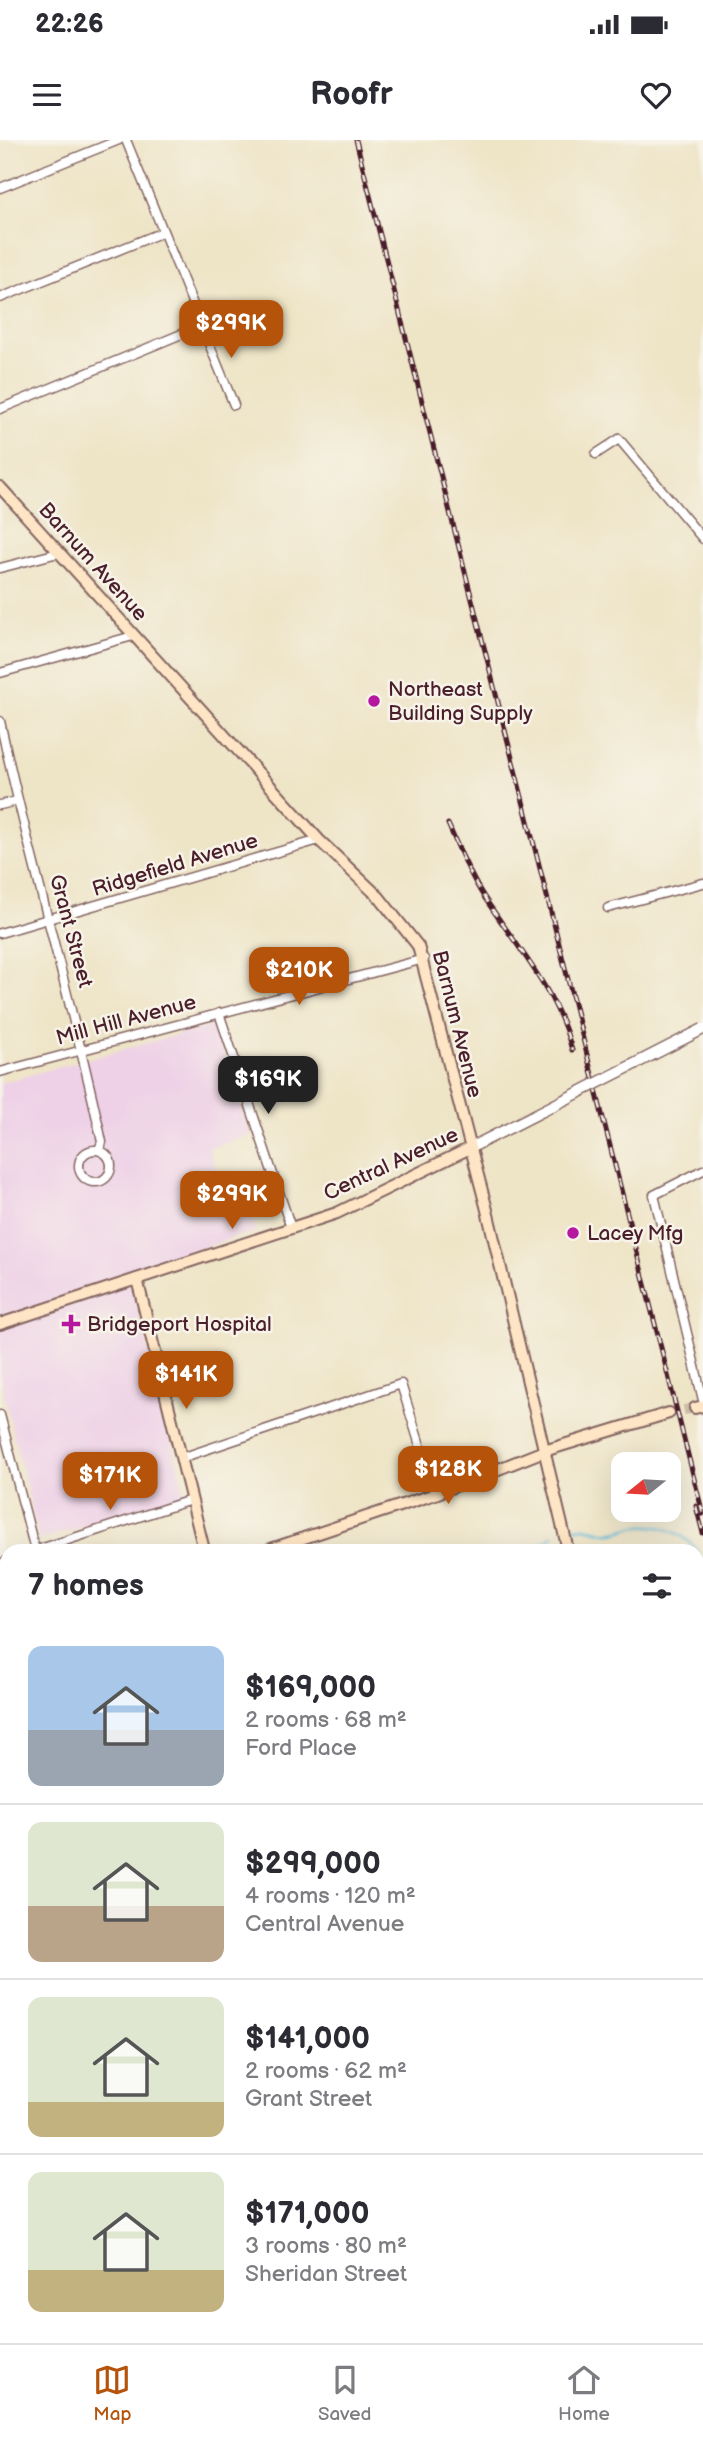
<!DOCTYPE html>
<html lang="en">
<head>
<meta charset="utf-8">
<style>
	:root { --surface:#fff; --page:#f2f2f3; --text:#2b2b33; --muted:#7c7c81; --line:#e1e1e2; --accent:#b45309 }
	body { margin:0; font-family:"Balsamiq Sans",sans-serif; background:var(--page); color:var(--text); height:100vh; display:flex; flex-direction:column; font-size:26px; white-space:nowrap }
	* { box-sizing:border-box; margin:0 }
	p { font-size:23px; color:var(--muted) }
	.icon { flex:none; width:38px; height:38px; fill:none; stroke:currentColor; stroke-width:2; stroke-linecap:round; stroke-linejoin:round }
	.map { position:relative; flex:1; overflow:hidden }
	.panel { position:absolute; left:0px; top:1404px; width:704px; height:800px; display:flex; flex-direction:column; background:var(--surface); border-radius:21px 21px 0 0; box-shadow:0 7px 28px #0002 }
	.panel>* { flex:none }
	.needle { width:46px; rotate:252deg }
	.tools { position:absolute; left:611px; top:1312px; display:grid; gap:14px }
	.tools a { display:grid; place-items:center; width:70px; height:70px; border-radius:14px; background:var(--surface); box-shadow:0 7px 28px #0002; font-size:35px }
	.price { position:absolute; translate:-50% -60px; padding:0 16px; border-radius:14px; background:var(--accent); color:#fff; font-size:23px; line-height:46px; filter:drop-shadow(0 2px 4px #0008) }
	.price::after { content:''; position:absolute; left:50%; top:42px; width:21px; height:16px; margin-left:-10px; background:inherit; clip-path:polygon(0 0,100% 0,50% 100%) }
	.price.current { background:#222; color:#fff }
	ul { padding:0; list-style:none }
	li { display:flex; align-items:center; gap:21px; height:175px; padding:0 28px }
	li+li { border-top:2px solid var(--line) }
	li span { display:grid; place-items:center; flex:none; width:196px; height:140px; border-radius:14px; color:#555 }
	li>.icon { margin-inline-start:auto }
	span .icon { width:84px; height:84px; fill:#fffc; stroke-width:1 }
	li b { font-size:30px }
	h2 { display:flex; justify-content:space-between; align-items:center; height:84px; padding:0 28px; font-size:30px }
	.status { display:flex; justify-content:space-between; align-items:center; height:49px; padding:0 35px; background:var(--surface); direction:ltr }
	.status svg { height:19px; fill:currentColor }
	header { display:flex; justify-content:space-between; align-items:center; height:91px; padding:0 28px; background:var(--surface); font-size:32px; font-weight:600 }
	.menu { display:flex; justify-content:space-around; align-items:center; height:98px; border-top:2px solid var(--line); background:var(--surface); font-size:19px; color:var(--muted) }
	.menu a { display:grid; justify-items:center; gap:4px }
	.menu .current { color:var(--accent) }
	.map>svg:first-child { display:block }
	.built { fill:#eed0e7 }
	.industrial { fill:url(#industrial-grid) }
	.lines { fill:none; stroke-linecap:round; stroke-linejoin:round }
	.stream { stroke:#5fbfdd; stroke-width:2.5 }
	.secondary-tunnel { stroke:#cdbda7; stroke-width:10; stroke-dasharray:10 5; stroke-linecap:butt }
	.minor-casing { stroke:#836461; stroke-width:11 }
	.tertiary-casing { stroke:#836461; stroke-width:13 }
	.secondary-casing { stroke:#836461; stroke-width:14 }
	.minor { stroke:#fff; stroke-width:8 }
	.tertiary { stroke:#fff; stroke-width:10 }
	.secondary { stroke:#fde5c5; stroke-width:10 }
	.rail-casing { stroke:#4a1f2b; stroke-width:5 }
	.rail { stroke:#f7f3e8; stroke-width:2.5; stroke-dasharray:8; stroke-linecap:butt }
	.tertiary-bridge-casing { stroke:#836461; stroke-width:13; stroke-linecap:butt }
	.tertiary-bridge { stroke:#fff; stroke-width:10 }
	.poi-dot { fill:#b5179e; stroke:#f7f3e8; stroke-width:2.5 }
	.labels { text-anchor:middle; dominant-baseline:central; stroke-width:5; stroke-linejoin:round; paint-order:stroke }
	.street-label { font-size:21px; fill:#4a1f2b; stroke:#f7f3e8 }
	.poi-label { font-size:21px; fill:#4a1f2b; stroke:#f7f3e8; text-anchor:start }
</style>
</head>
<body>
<div class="status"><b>22:26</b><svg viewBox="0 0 49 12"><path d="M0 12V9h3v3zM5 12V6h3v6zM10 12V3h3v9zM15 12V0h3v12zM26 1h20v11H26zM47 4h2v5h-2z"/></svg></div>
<header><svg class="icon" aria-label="menu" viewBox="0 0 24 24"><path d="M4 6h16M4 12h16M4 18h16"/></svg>Roofr<svg class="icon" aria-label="heart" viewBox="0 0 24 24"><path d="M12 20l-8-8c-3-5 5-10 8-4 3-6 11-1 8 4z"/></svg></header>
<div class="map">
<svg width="703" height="2203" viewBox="0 0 703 2203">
	<defs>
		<pattern id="industrial-grid" width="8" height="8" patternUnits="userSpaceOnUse" patternTransform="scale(1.75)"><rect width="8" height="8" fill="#ccbed3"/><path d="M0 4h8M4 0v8" fill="none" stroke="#b1a3b5"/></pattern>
	</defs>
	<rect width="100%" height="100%" fill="#f7f3e8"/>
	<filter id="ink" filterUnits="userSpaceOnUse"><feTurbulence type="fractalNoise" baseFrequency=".0143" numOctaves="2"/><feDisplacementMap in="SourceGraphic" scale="14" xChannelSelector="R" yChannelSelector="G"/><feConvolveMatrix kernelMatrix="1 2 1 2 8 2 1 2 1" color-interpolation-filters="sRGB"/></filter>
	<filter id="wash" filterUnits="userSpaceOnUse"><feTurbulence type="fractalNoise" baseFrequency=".00686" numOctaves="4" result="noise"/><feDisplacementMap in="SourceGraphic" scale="28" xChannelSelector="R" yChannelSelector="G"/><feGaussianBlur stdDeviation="1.57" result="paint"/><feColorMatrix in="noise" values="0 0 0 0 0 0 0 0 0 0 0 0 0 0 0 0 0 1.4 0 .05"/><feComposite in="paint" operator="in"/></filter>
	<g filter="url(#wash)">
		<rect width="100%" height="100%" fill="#eee4c6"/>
		<path class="built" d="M214,885L251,995L209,1008L222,1051L242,1047L256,1091L128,1130L185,1354L39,1400L0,1239V943Z"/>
		<path class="industrial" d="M0,1746L7,1750V1978L0,1980Z"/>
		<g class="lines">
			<g class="stream">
				<path d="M575,1388C589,1386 595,1391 607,1393C618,1394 628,1387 639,1386C668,1384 694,1397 703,1425"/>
				<path d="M532,1410L553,1396"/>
				<path d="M0,1687L7,1688"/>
			</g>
		</g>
	</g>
	<g filter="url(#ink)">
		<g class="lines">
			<path class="secondary-tunnel" d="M669,1273L695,1268"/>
			<g class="minor-casing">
				<g id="minor">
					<path d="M126,0L234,265"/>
					<path d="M0,48L119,0"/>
					<path d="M0,158L163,92"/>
					<path d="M0,269L201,186"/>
					<path d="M596,314L619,299L703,399"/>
					<path d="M0,428L58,413"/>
					<path d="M0,533L133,496"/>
					<path d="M0,581C30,722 72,860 102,1002L99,1010"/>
					<path d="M0,665L17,661"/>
					<path d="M608,768L703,743"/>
					<path d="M0,793L319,700"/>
					<path d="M219,873L291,1088"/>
					<path d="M0,932L424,819"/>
					<circle cx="95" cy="1026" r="16"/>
					<path d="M703,1030L654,1055L703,1260"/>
					<path d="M0,1275L35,1410"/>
					<path d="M181,1318L401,1244L435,1354"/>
					<path d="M37,1410L191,1360"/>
					<path d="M0,1424L7,1421"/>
					<path d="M696,1940L703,1938"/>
					<path d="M696,2067L703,2066"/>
					<path d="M0,2111L7,2109"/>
					<path d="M90,2196L92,2203"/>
					<path d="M197,2196L198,2203"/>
					<path d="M302,2196L304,2203"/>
					<path d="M601,2196L603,2203"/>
				</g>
			</g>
			<g class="tertiary-casing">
				<g id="tertiary">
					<path d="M468,1009L568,958"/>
					<path d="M0,1990L7,1988"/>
					<path d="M696,2189L703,2188"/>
					<path d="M615,2203L655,2196"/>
				</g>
			</g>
			<g class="secondary-casing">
				<g id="secondary">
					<path d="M0,347L319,700L379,757L418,806L486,1066L568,1410"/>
					<path d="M137,1139L204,1410"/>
					<path d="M0,1184L337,1073L468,1009"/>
					<path d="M695,1268L703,1266"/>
					<path d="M268,1410L435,1354L544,1311L669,1273"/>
					<path d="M0,1502L7,1499"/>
					<path d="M696,1904L703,1930"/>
					<path d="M450,2196L452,2203"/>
				</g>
			</g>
			<use href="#minor" class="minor"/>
			<use href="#tertiary" class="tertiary"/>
			<use href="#secondary" class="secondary"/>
			<g class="rail-casing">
				<g id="rail">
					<path d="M356,0L703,1374"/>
					<path d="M448,684C459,709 469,734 484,757C517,807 556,850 572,910"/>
					<path d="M696,1366L703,1393"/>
				</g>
			</g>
			<use href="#rail" class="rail"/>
			<g class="tertiary-bridge-casing">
				<path id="tertiary-bridge" d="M568,958L703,889"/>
			</g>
			<use href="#tertiary-bridge" class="tertiary-bridge"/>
		</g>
	</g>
	<g class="poi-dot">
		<circle cx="374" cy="561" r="7"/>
		<circle cx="573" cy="1093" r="7"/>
		<path d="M67.5 1173.5h7v7h7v7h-7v7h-7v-7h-7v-7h7z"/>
	</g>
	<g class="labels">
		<g class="street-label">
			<text transform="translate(93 422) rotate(48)">Barnum Avenue</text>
			<text transform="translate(175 725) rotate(-17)">Ridgefield Avenue</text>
			<text transform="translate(71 791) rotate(75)">Grant Street</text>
			<text transform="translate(126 880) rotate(-15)">Mill Hill Avenue</text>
			<text transform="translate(457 884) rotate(76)">Barnum Avenue</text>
			<text transform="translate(391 1024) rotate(-25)">Central Avenue</text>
		</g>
		<g class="poi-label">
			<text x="388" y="549">Northeast<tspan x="388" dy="24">Building Supply</tspan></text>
			<text x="587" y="1093">Lacey Mfg</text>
			<text x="87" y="1184">Bridgeport Hospital</text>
		</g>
	</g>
</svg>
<div class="tools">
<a><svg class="needle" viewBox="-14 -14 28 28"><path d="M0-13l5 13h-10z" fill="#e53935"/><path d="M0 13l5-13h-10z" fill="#7c7c81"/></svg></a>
</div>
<b class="price" style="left:231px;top:220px">$299K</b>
<b class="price" style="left:299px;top:867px">$210K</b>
<b class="price current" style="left:268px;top:976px">$169K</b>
<b class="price" style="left:232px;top:1091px">$299K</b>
<b class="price" style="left:186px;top:1271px">$141K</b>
<b class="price" style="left:448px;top:1366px">$128K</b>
<b class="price" style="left:110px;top:1372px">$171K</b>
<section class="panel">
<h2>7 homes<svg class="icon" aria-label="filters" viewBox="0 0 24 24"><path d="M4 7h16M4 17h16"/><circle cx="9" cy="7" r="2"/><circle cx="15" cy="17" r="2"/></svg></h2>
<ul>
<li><span style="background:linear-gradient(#a9c7e8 60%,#9aa5b1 0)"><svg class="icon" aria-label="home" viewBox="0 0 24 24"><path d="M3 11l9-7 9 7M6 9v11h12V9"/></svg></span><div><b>$169,000</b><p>2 rooms · 68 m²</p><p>Ford Place</p></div></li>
<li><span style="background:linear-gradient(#dfe7d0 60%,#b9a48a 0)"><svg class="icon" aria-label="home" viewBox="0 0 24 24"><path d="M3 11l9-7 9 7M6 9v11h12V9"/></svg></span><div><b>$299,000</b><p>4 rooms · 120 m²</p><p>Central Avenue</p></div></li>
<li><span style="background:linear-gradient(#dfe7d0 75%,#c2b280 0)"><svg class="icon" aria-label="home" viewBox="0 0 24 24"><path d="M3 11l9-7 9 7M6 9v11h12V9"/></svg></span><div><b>$141,000</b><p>2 rooms · 62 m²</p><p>Grant Street</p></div></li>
<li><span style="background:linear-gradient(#dfe7d0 70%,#c2b280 0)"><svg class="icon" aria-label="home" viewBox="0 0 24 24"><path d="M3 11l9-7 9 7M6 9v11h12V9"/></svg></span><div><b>$171,000</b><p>3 rooms · 80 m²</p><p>Sheridan Street</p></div></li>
</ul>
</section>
</div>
<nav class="menu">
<a class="current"><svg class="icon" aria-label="map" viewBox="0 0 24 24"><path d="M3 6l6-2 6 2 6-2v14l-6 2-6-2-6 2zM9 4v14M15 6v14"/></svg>Map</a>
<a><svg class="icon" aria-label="saved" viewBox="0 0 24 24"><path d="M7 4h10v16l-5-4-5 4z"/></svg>Saved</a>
<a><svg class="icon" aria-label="home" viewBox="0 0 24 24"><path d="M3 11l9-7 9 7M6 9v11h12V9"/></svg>Home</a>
</nav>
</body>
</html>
